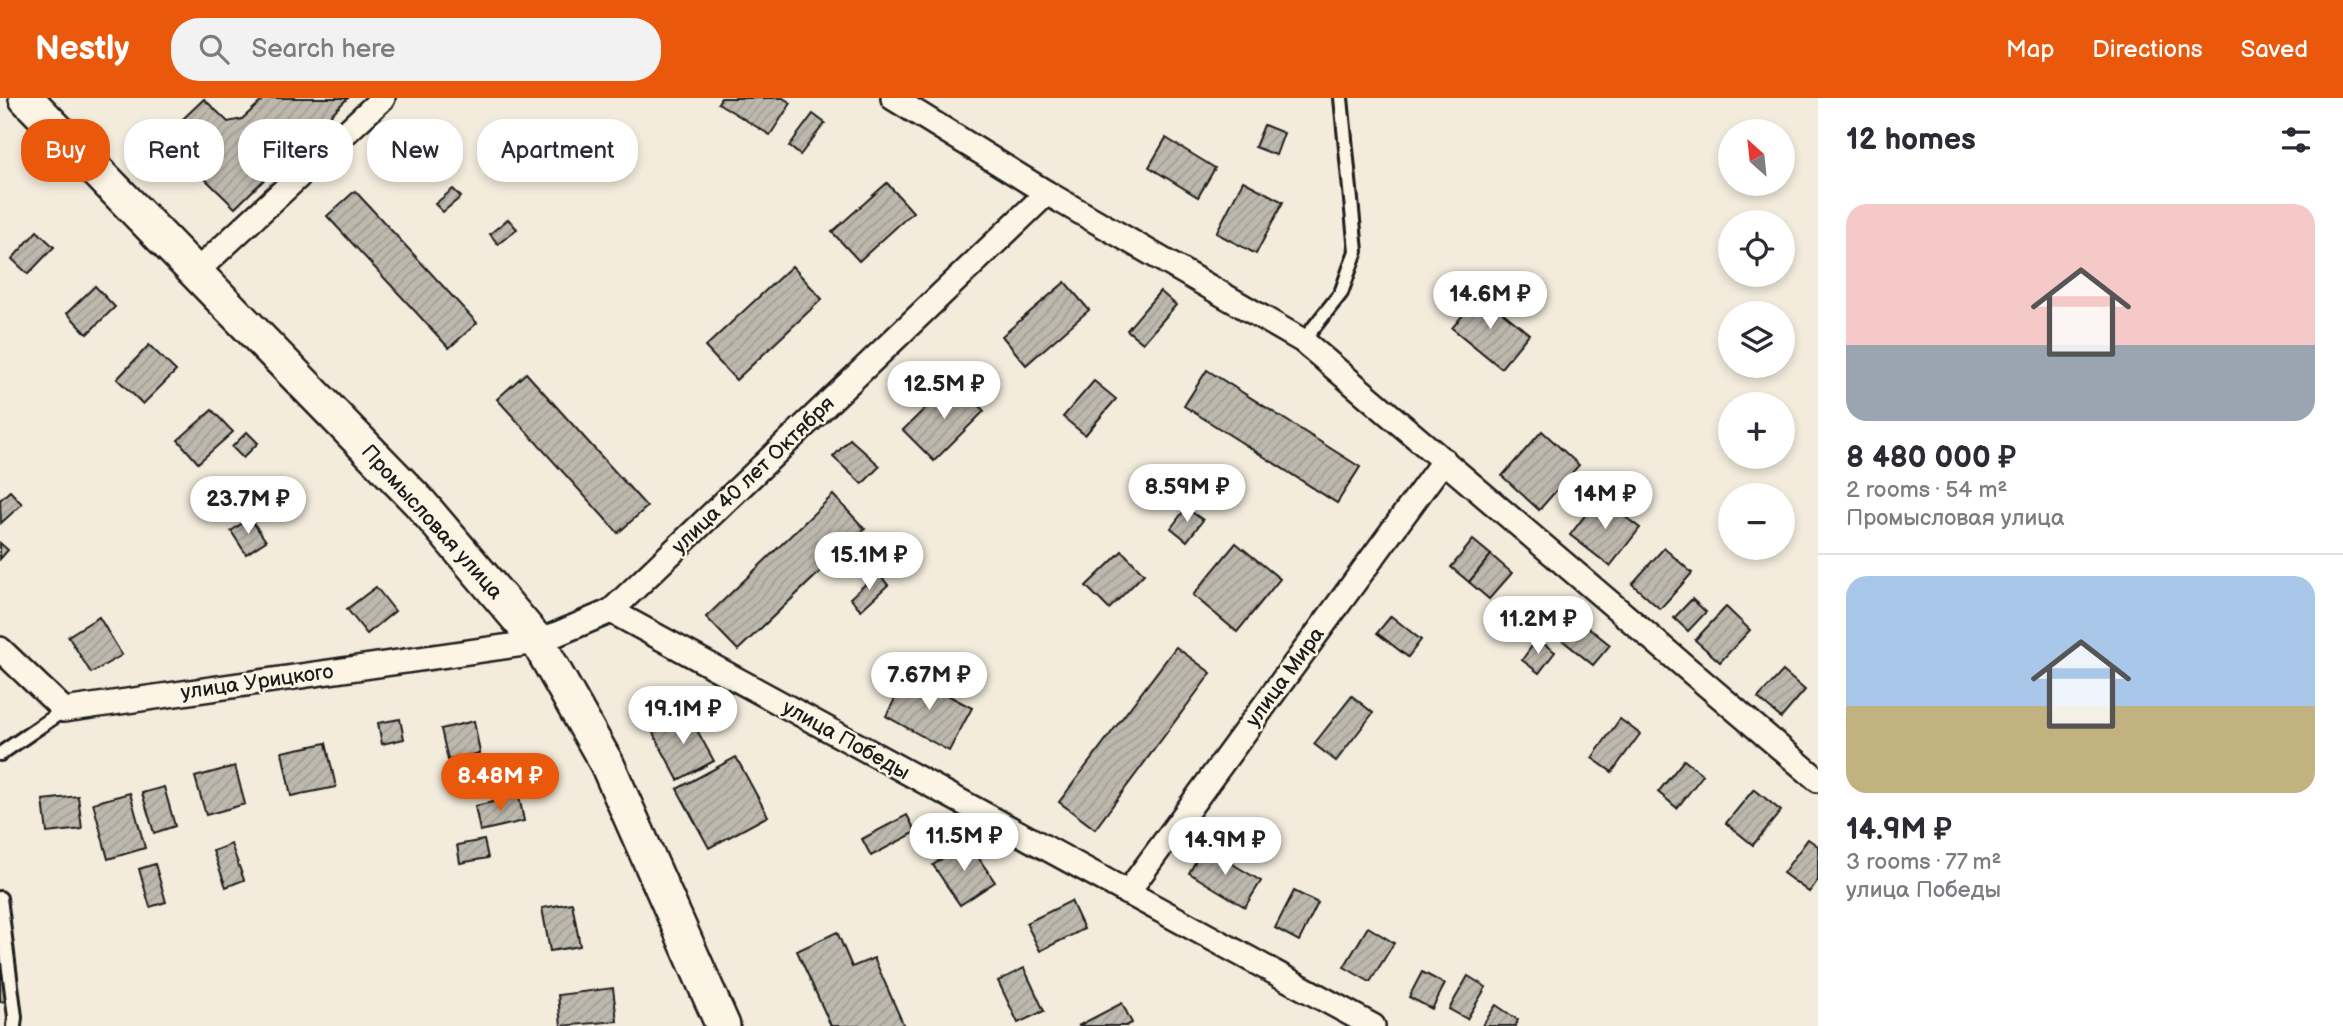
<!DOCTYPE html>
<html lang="en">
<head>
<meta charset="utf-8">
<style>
	:root { --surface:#fff; --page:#f2f2f3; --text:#2b2b33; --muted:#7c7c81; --line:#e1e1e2; --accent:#ea580c }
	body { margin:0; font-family:"Balsamiq Sans",sans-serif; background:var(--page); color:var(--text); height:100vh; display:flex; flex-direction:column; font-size:26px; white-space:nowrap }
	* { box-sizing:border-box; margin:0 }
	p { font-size:23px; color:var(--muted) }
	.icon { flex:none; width:38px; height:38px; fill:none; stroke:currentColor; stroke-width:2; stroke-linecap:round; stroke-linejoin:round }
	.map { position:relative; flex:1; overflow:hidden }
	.panel { display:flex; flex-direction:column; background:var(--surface); width:525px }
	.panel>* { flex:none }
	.hud { position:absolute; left:21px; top:21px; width:665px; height:63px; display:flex; gap:14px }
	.needle { width:46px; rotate:333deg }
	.tools { position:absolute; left:1718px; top:21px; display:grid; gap:14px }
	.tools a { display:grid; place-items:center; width:77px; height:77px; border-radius:50%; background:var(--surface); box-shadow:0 4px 10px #0003; font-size:35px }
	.price { position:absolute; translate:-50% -60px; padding:0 16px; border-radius:24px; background:#fff; color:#222; font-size:23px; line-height:46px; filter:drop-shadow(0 2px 4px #0008) }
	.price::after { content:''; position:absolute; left:50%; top:42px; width:21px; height:16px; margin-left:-10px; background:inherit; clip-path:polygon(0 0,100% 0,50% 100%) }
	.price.current { background:var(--accent); color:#fff }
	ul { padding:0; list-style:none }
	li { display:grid; align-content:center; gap:14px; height:371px; padding:0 28px }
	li+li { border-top:2px solid var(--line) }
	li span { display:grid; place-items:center; height:217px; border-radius:21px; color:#555 }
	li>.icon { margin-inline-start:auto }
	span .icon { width:126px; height:126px; fill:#fffc; stroke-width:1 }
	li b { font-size:30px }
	h2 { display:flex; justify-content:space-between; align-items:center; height:84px; padding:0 28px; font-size:30px }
	.tag { padding:0 24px; border-radius:28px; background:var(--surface); box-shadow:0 4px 10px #0003; font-size:24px; line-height:63px }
	.tag.current { background:var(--accent); color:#fff }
	header { display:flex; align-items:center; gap:42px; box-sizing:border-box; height:98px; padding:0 35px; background:var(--accent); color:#fff }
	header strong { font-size:33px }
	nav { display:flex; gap:38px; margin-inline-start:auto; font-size:24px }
	.search { width:490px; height:63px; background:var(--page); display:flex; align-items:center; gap:18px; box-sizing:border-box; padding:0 24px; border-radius:28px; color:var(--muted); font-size:26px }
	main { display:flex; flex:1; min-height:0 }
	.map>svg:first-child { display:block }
	.building { fill:url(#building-hatch); stroke:#1c1c1c; stroke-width:2 }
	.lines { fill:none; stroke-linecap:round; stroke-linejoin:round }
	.lane-casing { stroke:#1c1c1c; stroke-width:18 }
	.street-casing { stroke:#1c1c1c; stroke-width:28 }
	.secondary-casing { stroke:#1c1c1c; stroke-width:38 }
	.lane { stroke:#fcf5e5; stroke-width:12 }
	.street { stroke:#fcf5e5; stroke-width:23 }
	.secondary { stroke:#fcf5e5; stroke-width:33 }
	.labels { text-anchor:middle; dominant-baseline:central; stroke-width:5; stroke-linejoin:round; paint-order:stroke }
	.street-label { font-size:21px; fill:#1c1c1c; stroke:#fcf5e5 }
</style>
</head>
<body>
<header>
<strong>Nestly</strong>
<div class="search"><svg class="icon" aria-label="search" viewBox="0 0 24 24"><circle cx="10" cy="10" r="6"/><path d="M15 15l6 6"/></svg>Search here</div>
<nav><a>Map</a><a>Directions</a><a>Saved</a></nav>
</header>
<main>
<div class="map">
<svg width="1818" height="928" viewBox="0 0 1818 928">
	<defs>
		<pattern id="building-hatch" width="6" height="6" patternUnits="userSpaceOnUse" patternTransform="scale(1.75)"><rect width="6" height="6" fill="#beb9ae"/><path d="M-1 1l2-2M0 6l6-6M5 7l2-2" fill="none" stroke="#a39e95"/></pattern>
	</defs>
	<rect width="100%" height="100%" fill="#f3ecdd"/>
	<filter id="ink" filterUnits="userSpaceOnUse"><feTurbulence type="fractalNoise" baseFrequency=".0143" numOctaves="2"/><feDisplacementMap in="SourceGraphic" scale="14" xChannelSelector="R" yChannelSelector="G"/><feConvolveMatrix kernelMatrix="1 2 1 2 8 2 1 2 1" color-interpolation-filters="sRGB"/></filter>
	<g filter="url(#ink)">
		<g class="building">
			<path d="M265,0H348L235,110L163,40L204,1L228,24L242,21Z"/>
			<path d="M721,0H783L791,5L770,37L718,5Z"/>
			<path d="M813,16L825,25L800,57L789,48Z"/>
			<path d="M1264,27L1284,35L1276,57L1255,49Z"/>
			<path d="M1166,40L1215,70L1198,99L1149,69Z"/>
			<path d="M408,47L422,62L409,74L395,58Z"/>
			<path d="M1243,83L1283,104L1256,156L1216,135Z"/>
			<path d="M887,85L913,114L859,163L832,134Z"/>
			<path d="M453,91L461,99L443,114L435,106Z"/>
			<path d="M355,93L477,225L449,250L327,118Z"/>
			<path d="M508,121L517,131L498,146L490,136Z"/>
			<path d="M37,133L54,149L28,176L12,161Z"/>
			<path d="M792,168L822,201L736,282L705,249Z"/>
			<path d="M1065,184L1089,212L1026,267L1002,238Z"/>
			<path d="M95,188L115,209L87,236L67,215Z"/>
			<path d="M1160,193L1176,207L1143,245L1127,232Z"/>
			<path d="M1480,196L1529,236L1501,270L1452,230Z"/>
			<path d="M149,247L176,273L143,306L117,281Z"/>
			<path d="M1207,272L1360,369L1337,405L1184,308Z"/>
			<path d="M526,275L647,409L618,435L497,301Z"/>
			<path d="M954,282L984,313L934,363L903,332Z"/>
			<path d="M1094,283L1116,301L1085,337L1063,319Z"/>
			<path d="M212,312L233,334L198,365L178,342Z"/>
			<path d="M1542,333L1579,367L1539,412L1502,378Z"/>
			<path d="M247,334L258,345L243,360L232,349Z"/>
			<path d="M850,341L880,368L862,386L833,359Z"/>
			<path d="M10,393L22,406L1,425L0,402Z"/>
			<path d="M833,397L865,431L738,552L706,519Z"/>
			<path d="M1599,399L1640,430L1610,468L1570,437Z"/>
			<path d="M1186,410L1203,422L1187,443L1171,430Z"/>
			<path d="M250,420L266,443L246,456L231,433Z"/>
			<path d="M1473,442L1491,457L1469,484L1451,469Z"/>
			<path d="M0,445L8,452L0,461Z"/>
			<path d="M1236,445L1280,481L1237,534L1193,497Z"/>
			<path d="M1664,450L1692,475L1660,511L1632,486Z"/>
			<path d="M1122,453L1144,476L1109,511L1086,488Z"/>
			<path d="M1491,457L1512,475L1489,501L1469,484Z"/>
			<path d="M878,475L888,487L861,512L850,500Z"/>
			<path d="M376,489L395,513L367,536L347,511Z"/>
			<path d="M1692,501L1706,514L1688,533L1674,520Z"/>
			<path d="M1563,509L1610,547L1593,567L1546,529Z"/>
			<path d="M1726,509L1750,532L1720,564L1695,542Z"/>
			<path d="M1391,518L1421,542L1408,559L1377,535Z"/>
			<path d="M99,519L122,557L91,575L68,538Z"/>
			<path d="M1537,541L1555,554L1539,575L1522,562Z"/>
			<path d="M1176,549L1211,575L1095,731L1059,704Z"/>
			<path d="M1783,573L1805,592L1781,620L1758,600Z"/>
			<path d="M908,576L972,610L949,653L886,618Z"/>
			<path d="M1352,598L1373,615L1336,663L1314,646Z"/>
			<path d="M687,614L714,663L678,682L652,633Z"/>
			<path d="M400,621L404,641L382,646L378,625Z"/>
			<path d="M1620,621L1640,636L1612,674L1592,660Z"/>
			<path d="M474,623L480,655L448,662L441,631Z"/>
			<path d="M326,645L336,689L291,698L282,654Z"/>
			<path d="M736,659L768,718L709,750L677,691Z"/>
			<path d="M1684,662L1703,677L1677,710L1658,694Z"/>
			<path d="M235,668L245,706L206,717L195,679Z"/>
			<path d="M164,689L175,728L154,735L142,695Z"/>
			<path d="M1754,691L1781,713L1753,747L1726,725Z"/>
			<path d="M130,695L145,750L108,761L93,705Z"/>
			<path d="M78,698L82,731L47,735L43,702Z"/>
			<path d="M519,698L524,723L480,733L475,708Z"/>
			<path d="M907,717L916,734L871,758L862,741Z"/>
			<path d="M1808,741L1818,748V782L1809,794L1783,775Z"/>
			<path d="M484,742L488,760L460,765L457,747Z"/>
			<path d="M967,743L995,784L960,807L933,767Z"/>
			<path d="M231,746L244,782L226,789L213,753Z"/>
			<path d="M1204,749L1261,783L1245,809L1189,775Z"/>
			<path d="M155,766L166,804L150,809L139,771Z"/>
			<path d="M1294,793L1318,805L1299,843L1275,830Z"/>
			<path d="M1071,803L1084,831L1040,853L1026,825Z"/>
			<path d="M572,805L580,848L550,853L542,810Z"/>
			<path d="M1368,829L1394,845L1370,884L1344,869Z"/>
			<path d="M837,834L852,869L874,860L904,928H831L797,853Z"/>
			<path d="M0,865L11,902L0,904Z"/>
			<path d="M1024,870L1044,913L1018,925L998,883Z"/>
			<path d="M1422,874L1445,886L1432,911L1409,899Z"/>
			<path d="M1468,878L1486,889L1467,921L1449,911Z"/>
			<path d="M613,890L617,923L561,928L558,897Z"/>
			<path d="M1122,905L1132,925L1126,928H1078Z"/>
			<path d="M1496,907L1518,922L1515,928H1482Z"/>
		</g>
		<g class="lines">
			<g class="lane-casing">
				<g id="lane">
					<path d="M1303,243L1341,195L1356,153L1341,0"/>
					<path d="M0,656L64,612"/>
					<path d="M0,800L15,919L14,928"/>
				</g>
			</g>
			<g class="street-casing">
				<g id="street">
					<path d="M893,0L1047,95L1303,243L1818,682"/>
					<path d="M197,173L383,0"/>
					<path d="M611,513L1047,95"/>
					<path d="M0,551L64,612L538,544L611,513L1373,928"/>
					<path d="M1127,795L1444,362"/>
				</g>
			</g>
			<g class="secondary-casing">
				<path id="secondary" d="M26,0L420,405L538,544L607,666L723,928"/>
			</g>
			<use href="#lane" class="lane"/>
			<use href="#street" class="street"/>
			<use href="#secondary" class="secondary"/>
		</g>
	</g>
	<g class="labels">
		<g class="street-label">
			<text transform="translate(753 377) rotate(-44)">улица 40 лет Октября</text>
			<text transform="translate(432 424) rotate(48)">Промысловая улица</text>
			<text transform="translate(1285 579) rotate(-54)">улица Мира</text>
			<text transform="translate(257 584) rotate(-8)">улица Урицкого</text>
			<text transform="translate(846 642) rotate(29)">улица Победы</text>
		</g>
	</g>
</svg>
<div class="tools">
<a><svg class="needle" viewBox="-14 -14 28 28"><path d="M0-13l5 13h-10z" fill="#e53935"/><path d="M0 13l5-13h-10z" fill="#7c7c81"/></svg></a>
<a><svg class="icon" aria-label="locate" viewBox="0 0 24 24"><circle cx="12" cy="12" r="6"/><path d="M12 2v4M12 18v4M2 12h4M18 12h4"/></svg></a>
<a><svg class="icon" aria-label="layers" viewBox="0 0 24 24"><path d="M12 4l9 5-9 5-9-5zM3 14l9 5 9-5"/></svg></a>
<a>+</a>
<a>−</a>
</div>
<b class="price" style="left:1490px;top:233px">14.6M ₽</b>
<b class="price" style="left:944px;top:323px">12.5M ₽</b>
<b class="price" style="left:1187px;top:426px">8.59M ₽</b>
<b class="price" style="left:1605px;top:433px">14M ₽</b>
<b class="price" style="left:248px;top:438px">23.7M ₽</b>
<b class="price" style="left:869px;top:494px">15.1M ₽</b>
<b class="price" style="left:1538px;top:558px">11.2M ₽</b>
<b class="price" style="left:929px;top:614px">7.67M ₽</b>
<b class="price" style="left:683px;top:648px">19.1M ₽</b>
<b class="price current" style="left:500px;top:715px">8.48M ₽</b>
<b class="price" style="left:964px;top:775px">11.5M ₽</b>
<b class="price" style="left:1225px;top:779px">14.9M ₽</b>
<div class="hud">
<a class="tag current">Buy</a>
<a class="tag">Rent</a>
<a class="tag">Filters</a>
<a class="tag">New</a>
<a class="tag">Apartment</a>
</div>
</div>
<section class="panel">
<h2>12 homes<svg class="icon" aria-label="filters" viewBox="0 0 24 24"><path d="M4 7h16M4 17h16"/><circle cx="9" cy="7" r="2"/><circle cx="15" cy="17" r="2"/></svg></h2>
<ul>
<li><span style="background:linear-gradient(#f6c9c9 65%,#9aa5b1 0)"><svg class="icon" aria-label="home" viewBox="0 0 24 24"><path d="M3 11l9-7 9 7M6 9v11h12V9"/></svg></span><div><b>8 480 000 ₽</b><p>2 rooms · 54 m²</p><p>Промысловая улица</p></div></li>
<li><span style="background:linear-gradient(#a9c7e8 60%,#c2b280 0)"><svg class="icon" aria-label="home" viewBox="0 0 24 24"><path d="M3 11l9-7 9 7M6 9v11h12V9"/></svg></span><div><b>14.9M ₽</b><p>3 rooms · 77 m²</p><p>улица Победы</p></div></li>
</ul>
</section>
</main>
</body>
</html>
